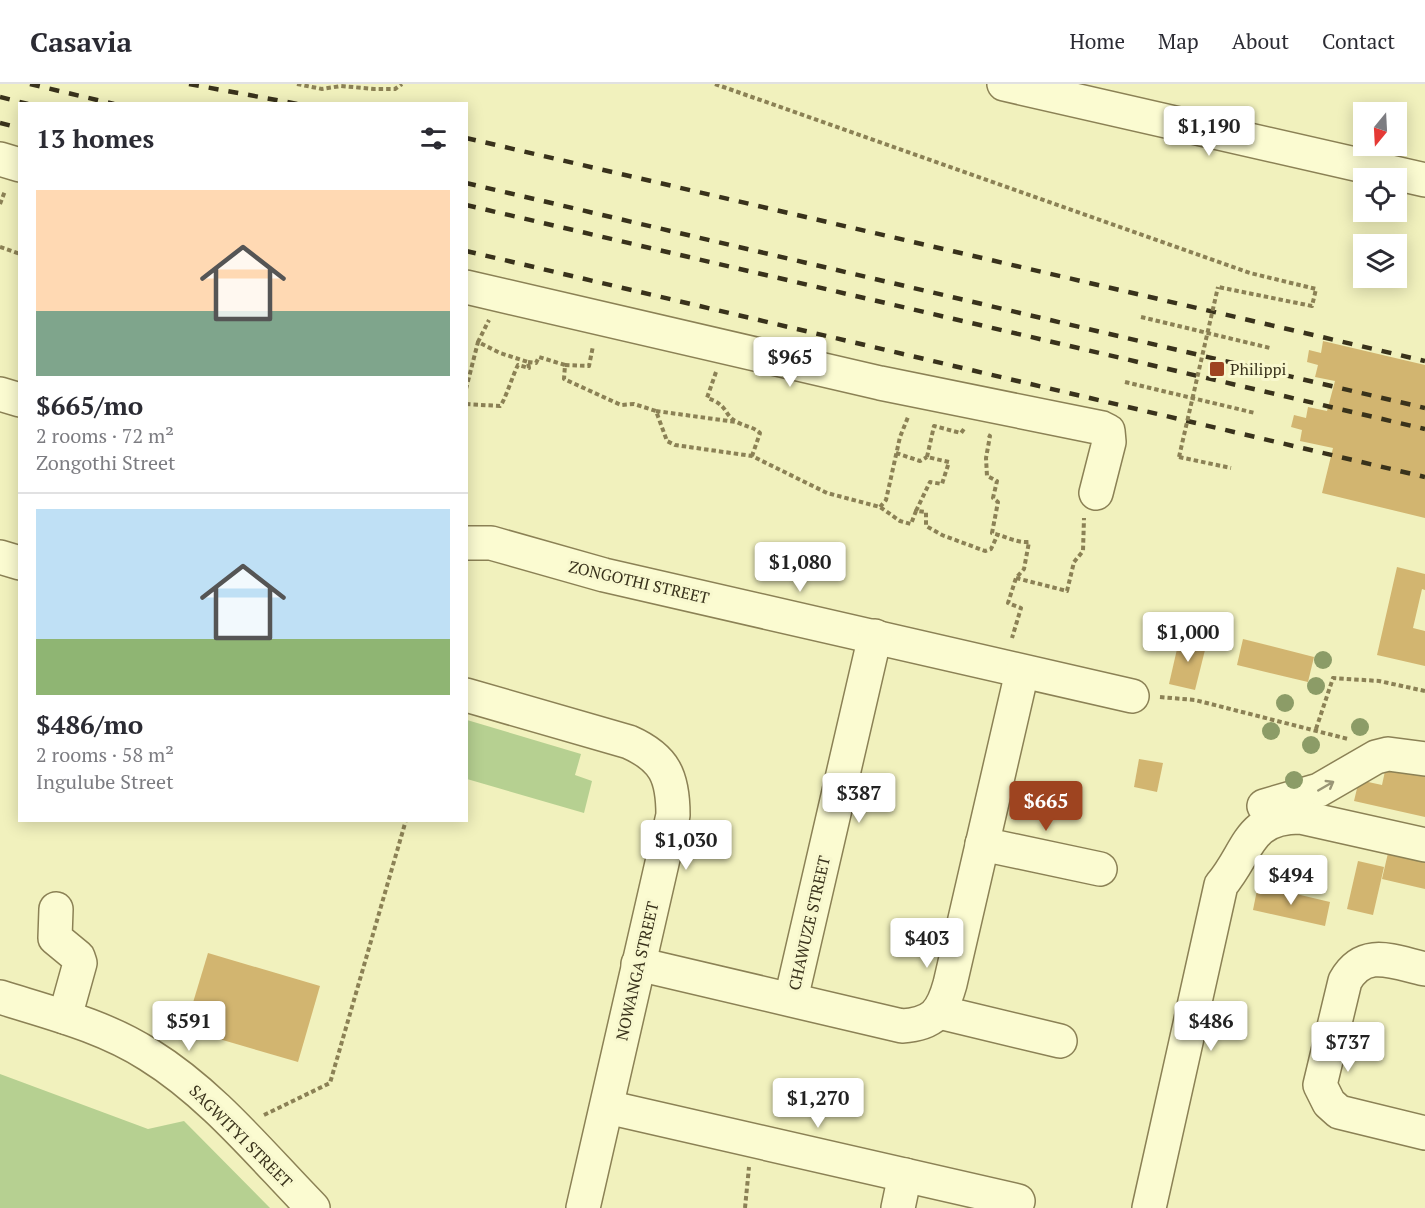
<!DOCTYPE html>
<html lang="en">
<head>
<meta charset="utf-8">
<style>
	:root { --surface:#fff; --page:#f2f2f3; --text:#2b2b33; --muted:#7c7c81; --line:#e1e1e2; --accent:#9e4420 }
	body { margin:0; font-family:"PT Serif",serif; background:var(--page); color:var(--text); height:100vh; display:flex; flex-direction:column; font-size:22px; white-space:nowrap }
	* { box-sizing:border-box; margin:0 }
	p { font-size:20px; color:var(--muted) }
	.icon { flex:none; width:33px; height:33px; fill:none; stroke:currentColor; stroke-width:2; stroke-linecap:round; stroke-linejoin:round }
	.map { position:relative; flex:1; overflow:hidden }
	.side { position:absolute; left:18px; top:18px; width:450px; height:720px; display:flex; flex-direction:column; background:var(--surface); border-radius:0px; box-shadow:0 3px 15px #0003 }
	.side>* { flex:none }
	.needle { width:39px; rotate:198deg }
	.controls { position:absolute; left:1353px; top:18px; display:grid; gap:12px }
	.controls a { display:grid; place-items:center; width:54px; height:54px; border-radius:0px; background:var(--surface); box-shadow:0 3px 15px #0003; font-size:30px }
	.price { position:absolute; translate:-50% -51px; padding:0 14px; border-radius:6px; background:#fff; color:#222; font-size:20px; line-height:39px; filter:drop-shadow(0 2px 3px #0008) }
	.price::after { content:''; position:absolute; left:50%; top:36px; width:18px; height:14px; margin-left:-9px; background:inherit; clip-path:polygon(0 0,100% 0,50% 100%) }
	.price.on { background:var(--accent); color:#fff }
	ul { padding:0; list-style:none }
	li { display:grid; align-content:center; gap:12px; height:318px; padding:0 18px }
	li+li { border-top:2px solid var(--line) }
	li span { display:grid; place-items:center; height:186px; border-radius:0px; color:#555 }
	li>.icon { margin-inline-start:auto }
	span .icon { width:108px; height:108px; fill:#fffc; stroke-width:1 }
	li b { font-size:26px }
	h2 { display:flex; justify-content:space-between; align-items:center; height:72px; padding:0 18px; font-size:26px }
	header { display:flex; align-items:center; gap:36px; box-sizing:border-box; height:84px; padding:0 30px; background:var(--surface); border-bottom:2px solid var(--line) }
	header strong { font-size:28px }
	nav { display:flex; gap:33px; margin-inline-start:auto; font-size:21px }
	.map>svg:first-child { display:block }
	.green { fill:#b6d091 }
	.building { fill:#d2b570 }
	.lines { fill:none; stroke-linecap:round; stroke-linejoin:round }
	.minor-casing { stroke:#8b8155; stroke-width:36 }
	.path { stroke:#8b8155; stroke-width:4; stroke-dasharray:4.5 3; stroke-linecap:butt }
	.minor { stroke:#fbfbd1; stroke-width:33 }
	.rail { stroke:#39321b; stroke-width:4.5; stroke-dasharray:10 10; stroke-linecap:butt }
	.path-bridge { stroke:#8b8155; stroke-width:4; stroke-dasharray:4.5 3; stroke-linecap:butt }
	.tree { fill:#8c9c67 }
	.oneway { stroke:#9a9676 }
	.poi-dot { fill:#9e4420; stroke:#f8f8ce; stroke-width:2 }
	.labels { text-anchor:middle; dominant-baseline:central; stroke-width:6; stroke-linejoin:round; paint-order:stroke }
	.poi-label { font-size:16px; fill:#39321b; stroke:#f8f8ce; text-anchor:start }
	.street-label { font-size:16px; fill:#39321b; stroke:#f8f8ce }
</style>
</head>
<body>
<header>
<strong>Casavia</strong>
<nav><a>Home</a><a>Map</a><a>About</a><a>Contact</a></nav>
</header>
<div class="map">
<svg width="1425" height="1124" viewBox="0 0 1425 1124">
	<rect width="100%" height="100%" fill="#f1f1bd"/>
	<g class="green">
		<path d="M467,636L581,670L575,691L592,697L584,729L467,695Z"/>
		<path d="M0,990L148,1045L184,1037L270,1124H0Z"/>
	</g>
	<g class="building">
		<path d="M1323,257L1425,281V434L1322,409L1333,364L1300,357L1302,346L1291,343L1294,331L1306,334L1308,323L1327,327L1335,297L1315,293L1318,281L1307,278L1309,266L1321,269Z"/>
		<path d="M1397,483L1425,490V506L1422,505L1413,544L1425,547V582L1377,571Z"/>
		<path d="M1180,552L1207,558L1195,606L1169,600Z"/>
		<path d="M1243,555L1314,573L1308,598L1237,581Z"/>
		<path d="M1139,675L1163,679L1157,708L1134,703Z"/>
		<path d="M1387,678L1425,687V733L1354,717L1359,696L1382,701Z"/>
		<path d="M1388,769L1425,777V805L1382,795Z"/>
		<path d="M1358,777L1384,783L1373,831L1347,825Z"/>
		<path d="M1258,801L1330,818L1325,842L1253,826Z"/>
		<path d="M208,869L320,902L298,978L185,945Z"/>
	</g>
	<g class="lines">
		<g class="minor-casing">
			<g id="minor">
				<path d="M1004,0L1425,96"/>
				<path d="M0,75L20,81"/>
				<path d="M466,203L880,299L1102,344L1108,347L1109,358L1096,409"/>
				<path d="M0,310L20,316"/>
				<path d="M466,459H491L604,491L1132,612"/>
				<path d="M0,473L20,479"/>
				<path d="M466,611L629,658C665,674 673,693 673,731L583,1124"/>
				<path d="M1264,722L1319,706L1376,673L1388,670L1425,675"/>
				<path d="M982,760L1100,785"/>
				<path d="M56,825L55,854L78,873L80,879L65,933"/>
				<path d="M638,880L902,942C933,940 942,929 950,900L1022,588"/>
				<path d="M1425,885C1393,878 1364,863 1345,897L1320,1001L1329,1019L1339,1028L1425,1049"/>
				<path d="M0,913C51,929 104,942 149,971C212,1010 262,1072 313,1124"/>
				<path d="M791,915L875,552"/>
				<path d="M939,928L1060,957"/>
				<path d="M607,1023L1018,1117"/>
				<path d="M898,1124L905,1091"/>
				<path d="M1149,1124L1221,801C1249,768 1247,733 1300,733L1425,761"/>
			</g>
		</g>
		<g class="path">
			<path d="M297,0L322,5L341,2L374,5H395L402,0"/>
			<path d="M715,0L1250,189L1316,205L1312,222L1218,203"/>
			<path d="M0,120L5,107"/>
			<path d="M0,163L20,170"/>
			<path d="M1141,233L1270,264"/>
			<path d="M528,278L536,279L539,273L565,281L564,295L621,321L634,320L656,327L667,357L675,361L752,372L827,409L880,423L900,437L911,440L916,427L926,428V442L942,451L985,467L991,465L998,450"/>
			<path d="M565,281L589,282L593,262"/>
			<path d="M716,288L707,314C729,321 723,331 737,338C746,343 752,342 760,349L752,372"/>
			<path d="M1125,298L1255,329"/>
			<path d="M466,305L478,258"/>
			<path d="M466,320L500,322C505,317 513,290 518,281L529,284L528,278L500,269L478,258L489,236"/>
			<path d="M656,327L736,338"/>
			<path d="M988,351L990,352L986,374L987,392L997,397L993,414L998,418L992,449C1005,452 1016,459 1029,458L1024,485L1016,494L1008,519L1021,524L1012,554"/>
			<path d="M896,369L920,377L927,373"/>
			<path d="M1179,373L1231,384"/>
			<path d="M880,423L886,416L900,353L908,333"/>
			<path d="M916,427L930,398L942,400L949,378L927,373L934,342L961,349L964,345"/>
			<path d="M1016,494L1067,507L1074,478L1083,467L1084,434"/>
			<path d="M1160,613L1195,616L1348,655"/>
			<path d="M1316,645L1333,594L1379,597L1425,607"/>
			<path d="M264,1031L330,999L406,736"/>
			<path d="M745,1124L749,1083"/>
		</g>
		<use href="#minor" class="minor"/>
		<g class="rail">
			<path d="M30,0L114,20"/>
			<path d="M189,0L298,20"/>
			<path d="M0,13L28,20"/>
			<path d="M0,39L20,44"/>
			<path d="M466,54L1425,277"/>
			<path d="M466,99L1425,324"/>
			<path d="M466,121L1425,345"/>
			<path d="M466,167L1425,393"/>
		</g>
		<path class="path-bridge" d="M1179,373L1218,203"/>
	</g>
	<g class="tree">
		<circle cx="1323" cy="576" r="9"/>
		<circle cx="1316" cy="602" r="9"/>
		<circle cx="1285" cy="619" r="9"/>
		<circle cx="1360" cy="643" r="9"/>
		<circle cx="1271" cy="647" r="9"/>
		<circle cx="1311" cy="661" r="9"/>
		<circle cx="1294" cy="696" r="9"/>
	</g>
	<defs><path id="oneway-shaft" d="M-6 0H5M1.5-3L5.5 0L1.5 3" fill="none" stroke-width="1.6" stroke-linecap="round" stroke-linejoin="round" transform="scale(1.5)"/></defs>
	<use class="oneway" href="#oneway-shaft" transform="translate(1326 702) rotate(-30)"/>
	<rect class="poi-dot" x="1209" y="277" width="16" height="16" rx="3"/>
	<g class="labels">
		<g class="poi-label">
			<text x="1230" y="285">Philippi</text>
		</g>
		<g class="street-label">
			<text transform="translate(639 498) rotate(13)">ZONGOTHI STREET</text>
			<text transform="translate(809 839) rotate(-77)">CHAWUZE STREET</text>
			<text transform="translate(637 887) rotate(-77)">NOWANGA STREET</text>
			<text transform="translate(241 1052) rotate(45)">SAGWITYI STREET</text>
		</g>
	</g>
</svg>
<div class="controls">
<a><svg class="needle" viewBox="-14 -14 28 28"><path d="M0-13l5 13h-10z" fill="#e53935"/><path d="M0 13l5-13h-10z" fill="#7c7c81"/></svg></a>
<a><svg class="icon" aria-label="locate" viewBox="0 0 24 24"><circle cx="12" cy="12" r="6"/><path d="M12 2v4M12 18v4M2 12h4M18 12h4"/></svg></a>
<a><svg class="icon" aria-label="layers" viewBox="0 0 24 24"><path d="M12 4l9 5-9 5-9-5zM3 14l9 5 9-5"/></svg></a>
</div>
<b class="price" style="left:1209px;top:73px">$1,190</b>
<b class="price" style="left:790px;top:304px">$965</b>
<b class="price" style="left:800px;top:509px">$1,080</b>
<b class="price" style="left:1188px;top:579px">$1,000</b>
<b class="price" style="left:859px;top:740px">$387</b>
<b class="price on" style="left:1046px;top:748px">$665</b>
<b class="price" style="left:686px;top:787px">$1,030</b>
<b class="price" style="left:1291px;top:822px">$494</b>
<b class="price" style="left:927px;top:885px">$403</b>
<b class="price" style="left:189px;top:968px">$591</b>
<b class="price" style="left:1211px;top:968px">$486</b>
<b class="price" style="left:1348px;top:989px">$737</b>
<b class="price" style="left:818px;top:1045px">$1,270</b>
<section class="side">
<h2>13 homes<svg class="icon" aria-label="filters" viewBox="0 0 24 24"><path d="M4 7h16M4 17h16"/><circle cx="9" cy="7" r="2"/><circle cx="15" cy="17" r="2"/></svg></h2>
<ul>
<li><span style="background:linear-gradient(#ffd9b3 65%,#7fa58c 0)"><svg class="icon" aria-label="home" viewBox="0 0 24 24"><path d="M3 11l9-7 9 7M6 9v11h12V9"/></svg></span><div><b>$665/mo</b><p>2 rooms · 72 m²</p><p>Zongothi Street</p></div></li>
<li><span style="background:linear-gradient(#bfe0f5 70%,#8fb573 0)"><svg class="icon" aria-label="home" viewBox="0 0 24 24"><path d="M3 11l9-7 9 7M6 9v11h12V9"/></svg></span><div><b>$486/mo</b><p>2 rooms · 58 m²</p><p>Ingulube Street</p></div></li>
</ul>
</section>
</div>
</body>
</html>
